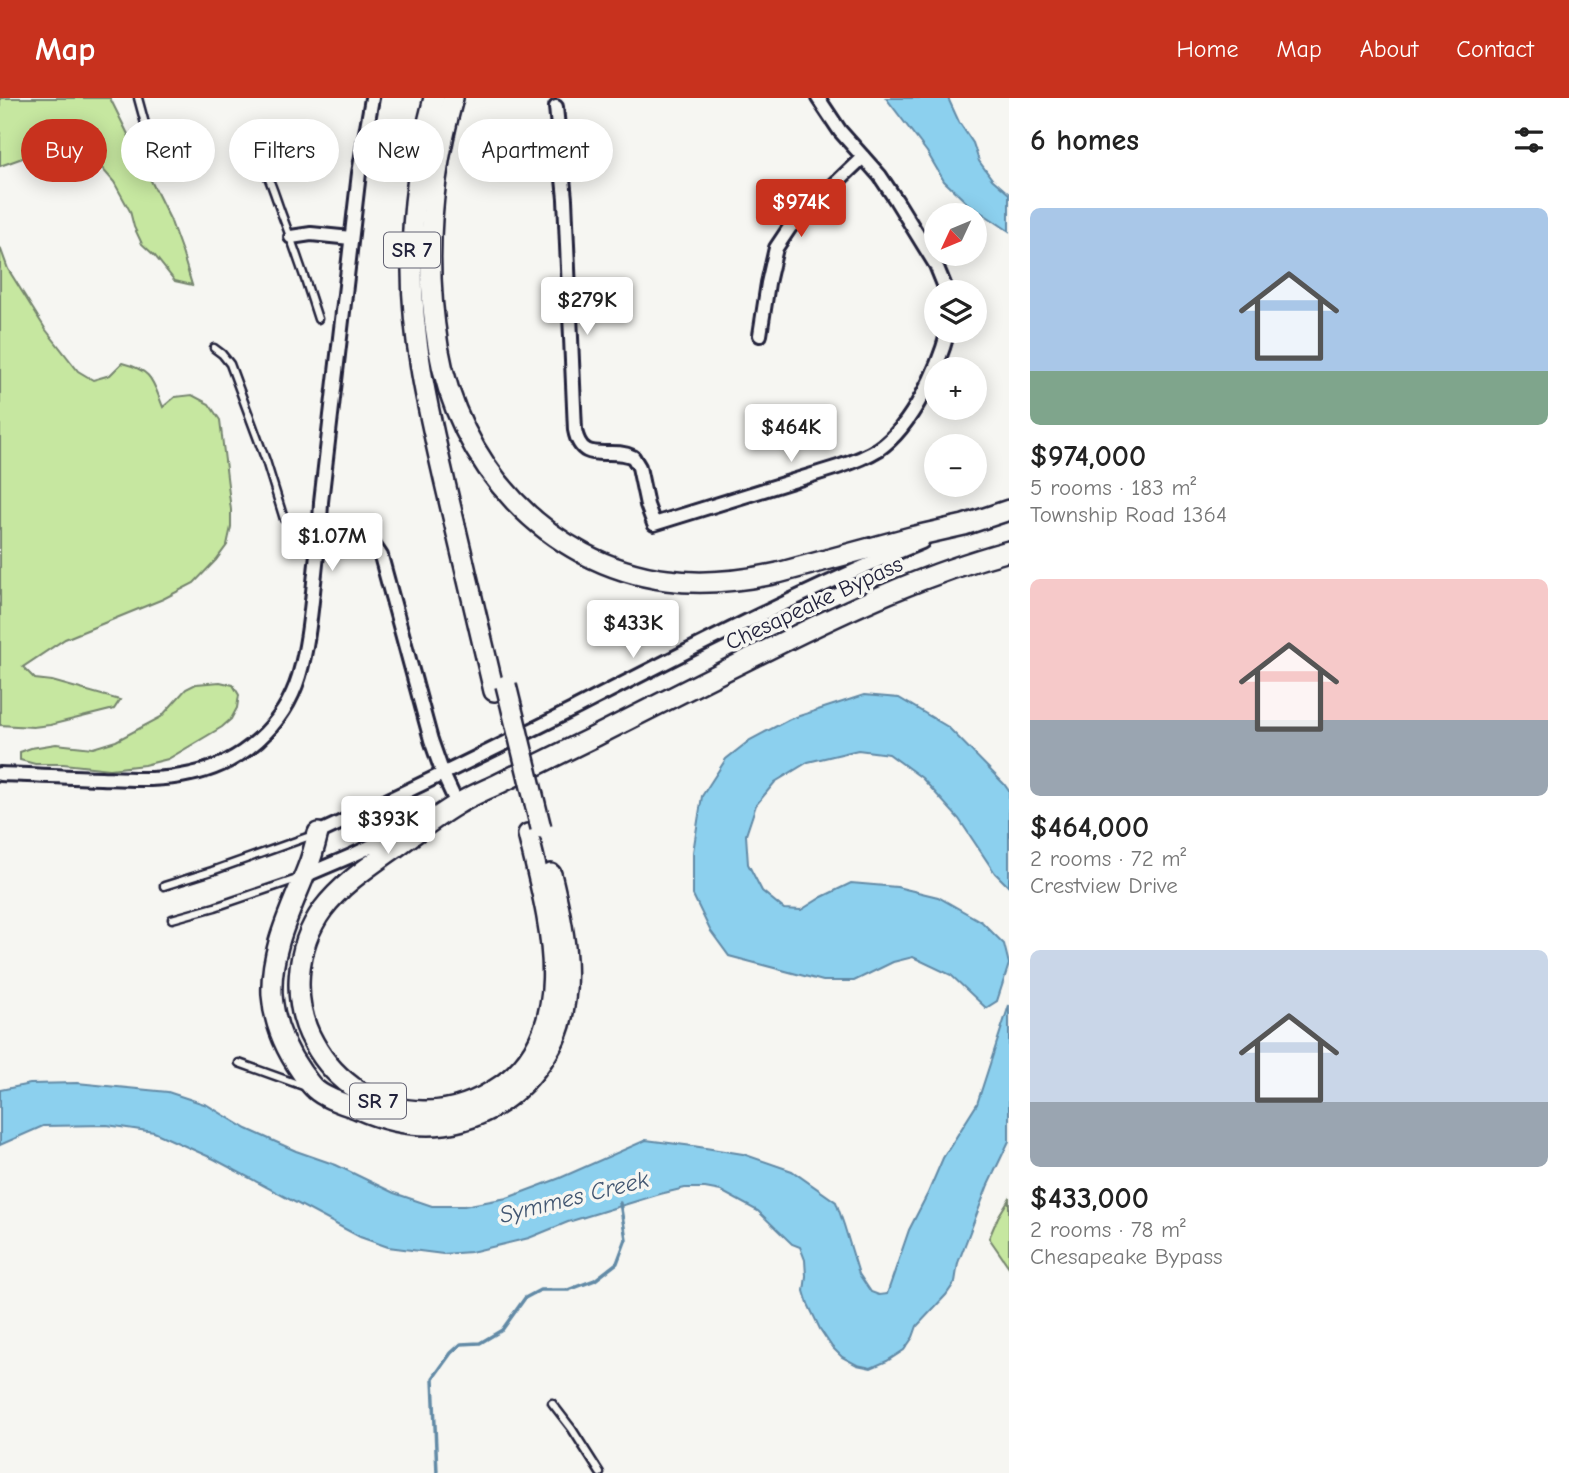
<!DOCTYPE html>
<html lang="en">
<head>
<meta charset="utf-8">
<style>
	:root { --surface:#fff; --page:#f6f6f6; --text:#222; --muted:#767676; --accent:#c8321e }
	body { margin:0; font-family:"Comic Neue",sans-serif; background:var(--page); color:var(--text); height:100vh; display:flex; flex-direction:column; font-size:26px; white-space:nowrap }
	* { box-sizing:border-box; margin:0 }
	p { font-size:23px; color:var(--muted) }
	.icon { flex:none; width:38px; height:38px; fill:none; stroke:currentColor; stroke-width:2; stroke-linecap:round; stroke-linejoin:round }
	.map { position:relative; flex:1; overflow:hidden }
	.details { display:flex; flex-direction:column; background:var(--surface); width:560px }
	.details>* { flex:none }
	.banner { position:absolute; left:21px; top:21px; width:665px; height:63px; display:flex; gap:14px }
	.needle { width:46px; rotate:226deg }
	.tools { position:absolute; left:924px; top:105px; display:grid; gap:14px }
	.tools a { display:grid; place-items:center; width:63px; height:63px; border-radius:50%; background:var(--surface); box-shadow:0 4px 18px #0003; font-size:35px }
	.price { position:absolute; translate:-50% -60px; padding:0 16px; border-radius:7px; background:#fff; color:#222; font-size:23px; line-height:46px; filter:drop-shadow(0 2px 4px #0008) }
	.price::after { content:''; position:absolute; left:50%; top:42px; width:21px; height:16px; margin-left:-10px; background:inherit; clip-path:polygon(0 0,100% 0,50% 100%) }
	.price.current { background:var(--accent); color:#fff }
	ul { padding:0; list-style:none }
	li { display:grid; align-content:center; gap:14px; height:371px; padding:0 21px }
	li span { display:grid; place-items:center; height:217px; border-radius:10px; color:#555 }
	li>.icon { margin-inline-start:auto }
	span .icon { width:126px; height:126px; fill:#fffc; stroke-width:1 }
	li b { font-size:30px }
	h2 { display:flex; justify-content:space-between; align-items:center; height:84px; padding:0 21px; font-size:30px }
	.chip { padding:0 24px; border-radius:32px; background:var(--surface); box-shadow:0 4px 18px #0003; font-size:24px; line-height:63px }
	.chip.current { background:var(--accent); color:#fff }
	header { display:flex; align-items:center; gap:42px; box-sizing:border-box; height:98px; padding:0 35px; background:var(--accent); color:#fff }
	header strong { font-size:33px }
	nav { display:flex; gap:38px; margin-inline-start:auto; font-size:24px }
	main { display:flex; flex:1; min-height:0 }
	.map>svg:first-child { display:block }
	.green { fill:#c6e7a0; stroke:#74846e; stroke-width:2 }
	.water { fill:#8cd0ee; stroke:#628aa6; stroke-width:2 }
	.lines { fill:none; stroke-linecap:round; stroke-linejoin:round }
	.stream { stroke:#628aa6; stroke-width:3.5 }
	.service-casing { stroke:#22223b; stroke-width:11 }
	.minor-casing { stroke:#22223b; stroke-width:18 }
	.primary-casing { stroke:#22223b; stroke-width:24 }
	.service { stroke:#f6f6f2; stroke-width:6 }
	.minor { stroke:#f6f6f2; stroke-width:12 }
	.primary { stroke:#f6f6f2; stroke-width:19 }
	.primary-bridge-casing { stroke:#22223b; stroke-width:24; stroke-linecap:butt }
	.primary-bridge { stroke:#f6f6f2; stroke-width:19 }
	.labels { text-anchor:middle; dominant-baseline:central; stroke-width:7; stroke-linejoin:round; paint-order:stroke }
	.shield { fill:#f6f6f2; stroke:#626272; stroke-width:2 }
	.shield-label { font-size:21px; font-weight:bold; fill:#22223b }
	.street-label { font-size:23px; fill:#22223b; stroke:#f6f6f2 }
	.water-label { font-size:24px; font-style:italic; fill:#425671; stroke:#f6f6f2 }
</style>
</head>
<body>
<header>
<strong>Map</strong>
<nav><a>Home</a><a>Map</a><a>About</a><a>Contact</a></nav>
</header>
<main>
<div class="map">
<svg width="1009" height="1375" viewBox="0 0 1009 1375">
	<rect width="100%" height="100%" fill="#f6f6f2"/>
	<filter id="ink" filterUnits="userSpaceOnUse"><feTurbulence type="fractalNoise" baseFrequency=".0143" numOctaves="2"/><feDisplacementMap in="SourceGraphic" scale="14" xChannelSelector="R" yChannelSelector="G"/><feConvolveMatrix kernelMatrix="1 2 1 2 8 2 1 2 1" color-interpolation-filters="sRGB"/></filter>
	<g filter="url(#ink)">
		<g class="green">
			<path d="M0,0H110L170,121L182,154L192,187L175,183L155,158L142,146L134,129L130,113L114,84L82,47L31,57L0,68Z"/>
			<path d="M0,149L8,171L46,232L78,273L93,282L110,277L122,265C153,273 152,282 163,309L175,299L192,297L209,306L220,322L231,412V429L227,447L216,462L194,485L163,501L65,541L23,569L35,581L52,583L120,602L114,611L50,627L33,629L0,627Z"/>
			<path d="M220,584L233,587L239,597L237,610L231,621L222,629L168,661L144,667L110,671L63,666H35L20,662V654L31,650L56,646L93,650L116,643L161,619L186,591L196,586Z"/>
			<path d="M1009,1101V1169L989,1140L998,1119Z"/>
		</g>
		<g class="water">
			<path d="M886,0H948L959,24L973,45L979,63L992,81L1009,96V133L967,105L944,83L927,54Z"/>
			<path d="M864,597L899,600L948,629L1004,686L1009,693V789L995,775L959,721L922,680L889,656L858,652L808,664L775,684L756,707L746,737L748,766L762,793L784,811L801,812L822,799L851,785L897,789L938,799L982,824L1004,846L1009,866L997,903L986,910L951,877L913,859L893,864L854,883H823L729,858L710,832L693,797V754L702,698L726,661L750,642L790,621Z"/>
			<path d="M1009,907V1043L988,1087L958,1165L955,1184L946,1197L917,1228L913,1239L904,1252L887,1263L871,1270L857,1267L842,1259L832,1249L820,1231L808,1206L804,1193L806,1178L805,1162L800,1149L792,1146L758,1113L721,1093L705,1090H685L660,1096L568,1124L529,1140L471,1154L443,1156L388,1149L360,1139L214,1061L154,1034L107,1027L43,1028L0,1047V992L30,986L77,985L168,994L207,1007L247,1031L296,1053L336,1067L394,1095L432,1108H464L507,1100L560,1080L646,1042L693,1048L743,1056L792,1073L836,1104L844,1127L859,1176L871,1194L879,1197L887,1196L909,1132L928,1095L943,1060L977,1006Z"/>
		</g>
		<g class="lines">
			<path class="stream" d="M437,1375L433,1280L451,1255L461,1246L480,1245L502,1232L525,1200L540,1192H568L595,1182L617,1165L626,1141L620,1105"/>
			<g class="service-casing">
				<g id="service">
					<path d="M138,0L150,44"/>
					<path d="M252,54C269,73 273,93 282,117C295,151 307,186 318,221"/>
					<path d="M214,250L222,256L230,266L266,363L284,421C294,431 307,430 320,431"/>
					<path d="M164,788L212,773L313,737"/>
					<path d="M172,821L215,809L297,781"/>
					<path d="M239,965L306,989"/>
					<path d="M552,1305L572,1331L600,1375"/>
				</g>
			</g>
			<g class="minor-casing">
				<g id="minor">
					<path d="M818,0L840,33L880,78L896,102L936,167L947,194"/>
					<path d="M556,9L565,101L575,332C582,369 609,347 633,359L639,369L647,407L654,426L838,369C853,364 866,359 879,351C912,328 938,271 948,233"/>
					<path d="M291,139L311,136L351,140"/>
					<path d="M760,237L768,185L776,150L790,129L863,59"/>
					<path d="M320,431L349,430L367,437L381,458L431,642L443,676L457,706L452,709"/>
					<path d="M0,676C34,677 67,679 101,680C131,681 161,683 191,676C241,666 284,628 299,578C307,551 310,522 313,494C316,464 320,434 321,404L359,75L372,0"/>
					<path d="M318,735C403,696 488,654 572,612C687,553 802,493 922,444"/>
					<path d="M304,778L351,758L413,728"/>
				</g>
			</g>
			<g class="primary-casing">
				<g id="primary">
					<path d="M434,0C420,54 412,108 412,164C411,239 428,312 445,385C461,454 478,523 494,593"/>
					<path d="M453,0C431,80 424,165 438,248C458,366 546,466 667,482C704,487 741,483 778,475L911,439L964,427L1009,412"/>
					<path d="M318,735C315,747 312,759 307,771C291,812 270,851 272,897C274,926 285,951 302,975C306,980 310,987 315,991C326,1001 345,1006 358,1011C418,1037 476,1033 524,985C540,968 553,950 560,927C574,877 563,825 551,776"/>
					<path d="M528,736C547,816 583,928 502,987C479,1003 451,1014 423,1013C378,1013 335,984 314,945C291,905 295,849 323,811C341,787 368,769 392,752C413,737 434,720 456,707C470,698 486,692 500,685C532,669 564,654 596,638C655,608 714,578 773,549C849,511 927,475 1009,453"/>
				</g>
			</g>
			<use href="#service" class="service"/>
			<use href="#minor" class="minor"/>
			<use href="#primary" class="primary"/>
			<g class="primary-bridge-casing">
				<path id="primary-bridge" d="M506,587L541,730"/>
			</g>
			<use href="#primary-bridge" class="primary-bridge"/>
		</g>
	</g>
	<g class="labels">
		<g class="shield">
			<rect x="384" y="134.5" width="56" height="35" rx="5"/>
			<rect x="350" y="985.5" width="56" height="35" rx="5"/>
		</g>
		<g class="shield-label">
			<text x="412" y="152">SR 7</text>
			<text x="378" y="1003">SR 7</text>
		</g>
		<g class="street-label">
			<text transform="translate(814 505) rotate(-25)">Chesapeake Bypass</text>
		</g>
		<g class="water-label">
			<text transform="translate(574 1099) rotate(-14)">Symmes Creek</text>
		</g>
	</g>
</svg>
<div class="tools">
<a><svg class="needle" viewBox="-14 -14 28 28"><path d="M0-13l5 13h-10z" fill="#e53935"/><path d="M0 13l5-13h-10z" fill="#767676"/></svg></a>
<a><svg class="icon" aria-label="layers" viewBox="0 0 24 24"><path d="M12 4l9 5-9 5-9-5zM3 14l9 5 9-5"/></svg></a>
<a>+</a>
<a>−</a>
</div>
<b class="price current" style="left:801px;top:141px">$974K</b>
<b class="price" style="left:587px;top:239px">$279K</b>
<b class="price" style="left:791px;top:366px">$464K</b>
<b class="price" style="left:332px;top:475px">$1.07M</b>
<b class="price" style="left:633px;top:562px">$433K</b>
<b class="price" style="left:388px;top:758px">$393K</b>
<div class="banner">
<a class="chip current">Buy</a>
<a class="chip">Rent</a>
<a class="chip">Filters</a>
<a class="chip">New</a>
<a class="chip">Apartment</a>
</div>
</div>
<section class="details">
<h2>6 homes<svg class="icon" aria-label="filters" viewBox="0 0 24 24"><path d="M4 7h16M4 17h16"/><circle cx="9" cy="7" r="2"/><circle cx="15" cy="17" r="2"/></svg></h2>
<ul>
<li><span style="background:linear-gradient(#a9c7e8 75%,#7fa58c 0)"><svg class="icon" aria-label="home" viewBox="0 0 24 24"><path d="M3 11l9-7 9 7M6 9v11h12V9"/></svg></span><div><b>$974,000</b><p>5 rooms · 183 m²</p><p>Township Road 1364</p></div></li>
<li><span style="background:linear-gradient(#f6c9c9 65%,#9aa5b1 0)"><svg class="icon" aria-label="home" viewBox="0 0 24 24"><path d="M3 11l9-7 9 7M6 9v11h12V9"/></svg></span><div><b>$464,000</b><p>2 rooms · 72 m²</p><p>Crestview Drive</p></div></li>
<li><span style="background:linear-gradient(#c9d6e8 70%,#9aa5b1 0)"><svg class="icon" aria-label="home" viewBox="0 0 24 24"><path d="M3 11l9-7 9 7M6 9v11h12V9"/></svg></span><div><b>$433,000</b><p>2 rooms · 78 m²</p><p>Chesapeake Bypass</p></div></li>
</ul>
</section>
</main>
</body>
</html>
